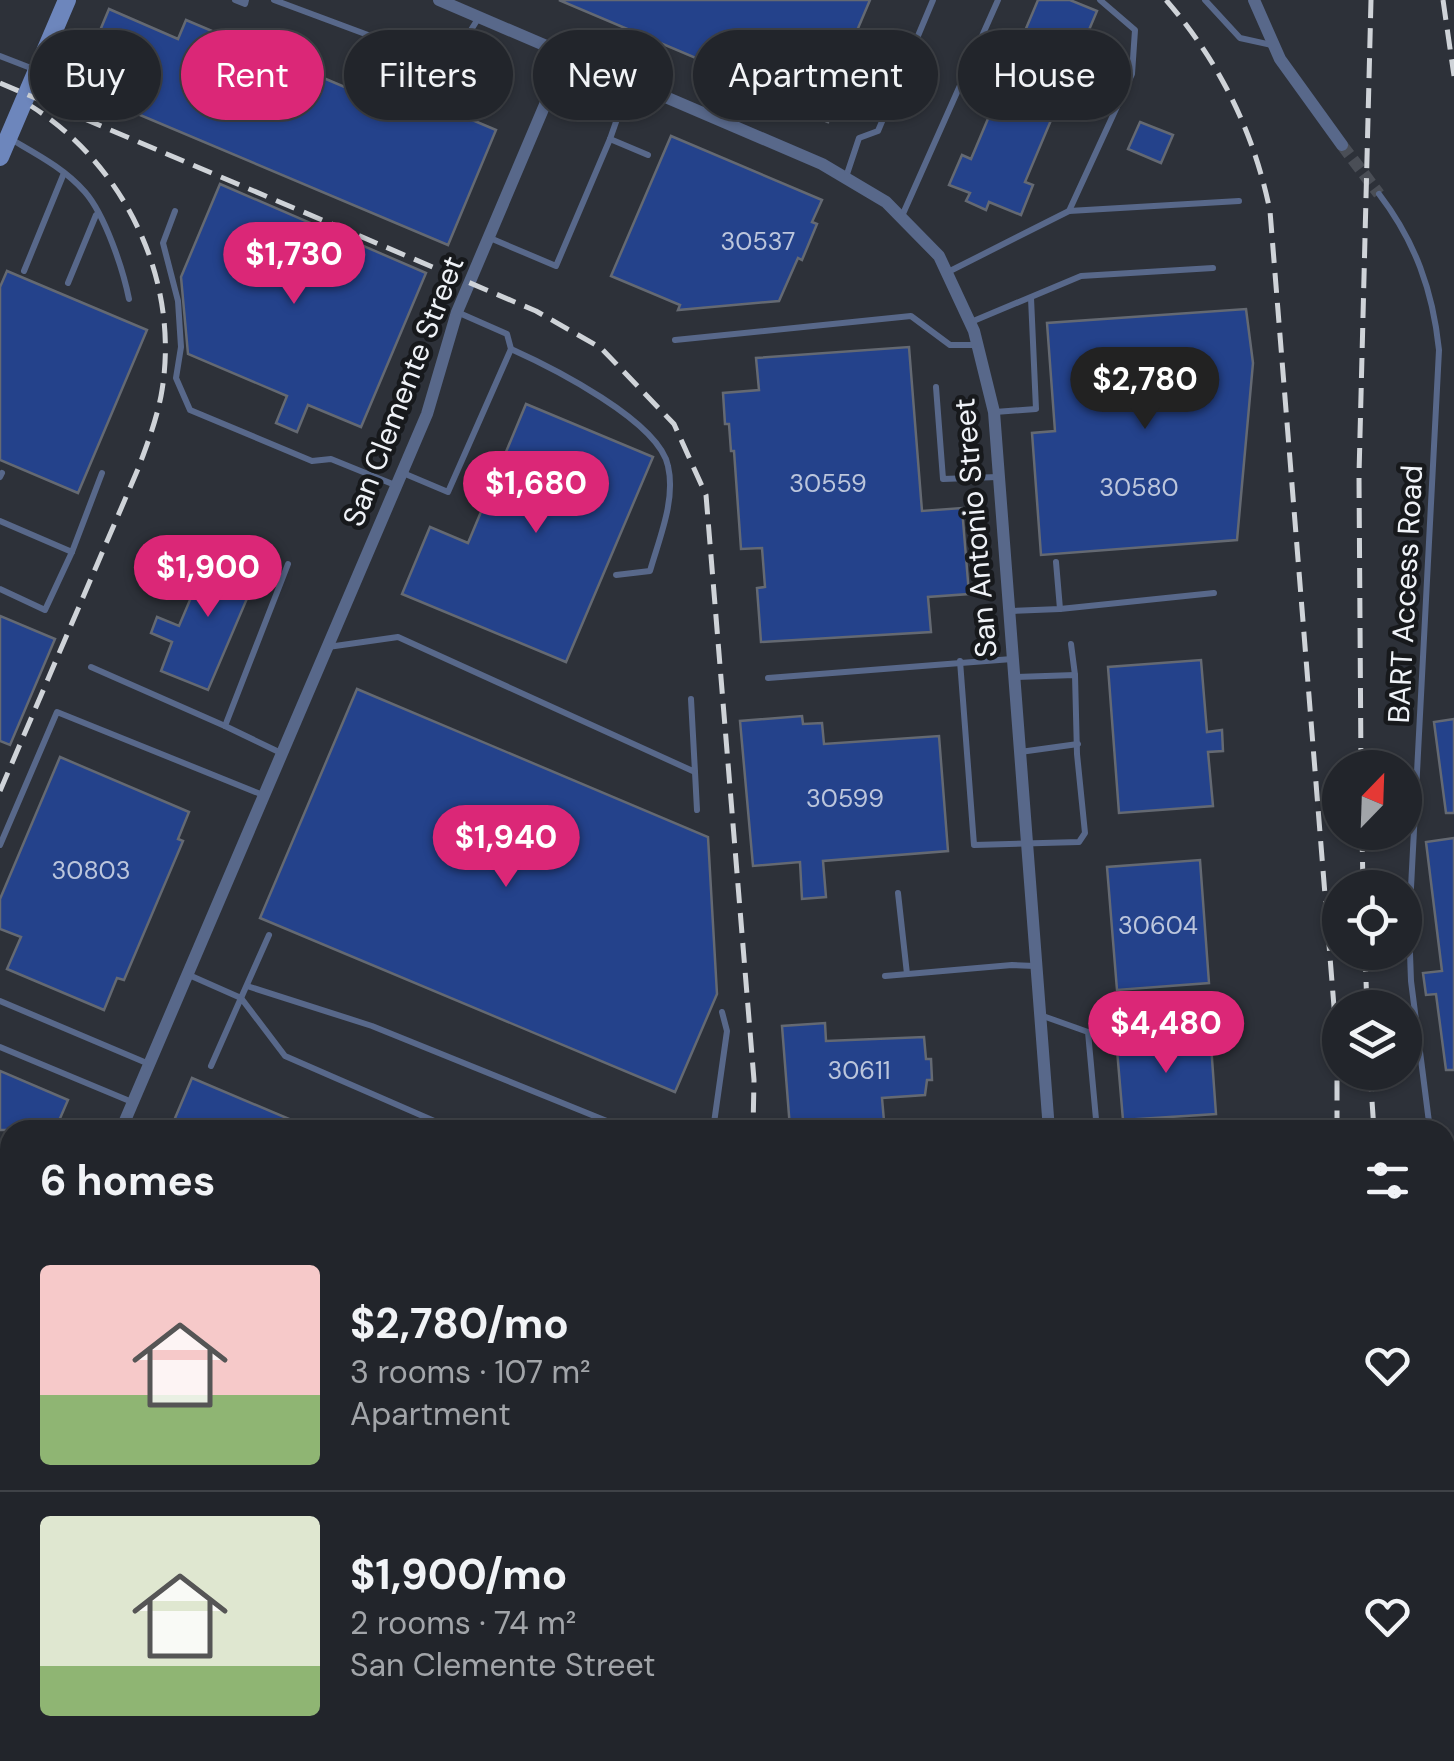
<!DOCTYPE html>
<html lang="en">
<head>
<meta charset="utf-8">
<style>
	:root { --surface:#22252b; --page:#2e3137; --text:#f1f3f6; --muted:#a2a5a9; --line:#3f4247; --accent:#db2777 }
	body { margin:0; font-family:"DM Sans",sans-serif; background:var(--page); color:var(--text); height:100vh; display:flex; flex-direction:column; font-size:38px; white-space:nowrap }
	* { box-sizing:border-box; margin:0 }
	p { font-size:32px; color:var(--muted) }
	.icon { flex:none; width:55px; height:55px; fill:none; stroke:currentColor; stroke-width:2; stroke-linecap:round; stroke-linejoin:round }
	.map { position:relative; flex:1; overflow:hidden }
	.drawer { position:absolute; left:0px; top:1120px; width:1455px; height:642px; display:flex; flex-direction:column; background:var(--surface); border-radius:30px 30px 0 0; box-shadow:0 2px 8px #0004,0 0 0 2px var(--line) }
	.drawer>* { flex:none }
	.top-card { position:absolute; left:30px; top:30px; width:1395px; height:90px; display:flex; gap:20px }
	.needle { width:65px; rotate:23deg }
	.fabs { position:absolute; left:1322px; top:750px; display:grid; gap:20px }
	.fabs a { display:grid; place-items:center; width:100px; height:100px; border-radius:50%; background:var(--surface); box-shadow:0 2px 8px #0004,0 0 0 2px var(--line); font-size:50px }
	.price { position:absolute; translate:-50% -85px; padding:0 22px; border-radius:35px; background:var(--accent); color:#fff; font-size:32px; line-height:65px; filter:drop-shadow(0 2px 5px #0008) }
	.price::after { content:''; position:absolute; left:50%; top:60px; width:30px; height:22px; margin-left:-15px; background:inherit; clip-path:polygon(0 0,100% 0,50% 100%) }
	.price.active { background:#222; color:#fff }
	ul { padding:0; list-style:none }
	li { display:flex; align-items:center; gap:30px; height:250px; padding:0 40px }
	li+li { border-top:2px solid var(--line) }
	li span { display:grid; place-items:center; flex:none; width:280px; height:200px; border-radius:10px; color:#555 }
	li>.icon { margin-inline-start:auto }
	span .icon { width:120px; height:120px; fill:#fffc; stroke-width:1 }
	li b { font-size:42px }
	h2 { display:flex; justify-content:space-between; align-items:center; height:120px; padding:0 40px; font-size:42px }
	.tag { padding:0 35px; border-radius:45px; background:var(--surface); box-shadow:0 2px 8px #0004,0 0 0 2px var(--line); font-size:35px; line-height:90px }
	.tag.active { background:var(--accent); color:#fff }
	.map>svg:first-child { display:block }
	.building { fill:#24428b; stroke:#646972; stroke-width:2.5 }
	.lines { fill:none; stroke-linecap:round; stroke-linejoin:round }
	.street-tunnel { stroke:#4a4e56; stroke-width:12; stroke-dasharray:12 6; stroke-linecap:butt }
	.lane { stroke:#58688a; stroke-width:6 }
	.street { stroke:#58688a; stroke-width:12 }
	.secondary { stroke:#6d86bc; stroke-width:18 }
	.rail { stroke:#cfd3d8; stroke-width:5; stroke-dasharray:20 10; stroke-linecap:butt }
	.labels { text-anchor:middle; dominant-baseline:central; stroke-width:9; stroke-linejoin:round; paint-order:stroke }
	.number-label { font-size:25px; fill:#bcc6dc }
	.street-label { font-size:30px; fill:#eff2f7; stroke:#17191c }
</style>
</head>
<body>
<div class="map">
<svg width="1454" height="1761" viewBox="0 0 1454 1761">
	<rect width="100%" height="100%" fill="#2d3139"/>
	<g class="building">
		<path d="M559,0H870L842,66L850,69L828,122L773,99L776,92Z"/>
		<path d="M1038,0H1070L1097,11L1025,182L1033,185L1021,215L989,202L986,210L966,201L970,193L949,185L962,155L971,159Z"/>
		<path d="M109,9L178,39L186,20L366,96L373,78L496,130L448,245L76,88Z"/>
		<path d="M1140,122L1173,135L1161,163L1128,149Z"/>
		<path d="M671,136L822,200L812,222L817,224L802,260L798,258L779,301L678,310L680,305L611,276Z"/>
		<path d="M220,184L426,273L361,427L308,405L297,432L276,423L287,396L188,354L181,277Z"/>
		<path d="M7,271L147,330L78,493L0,460V287Z"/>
		<path d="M1246,309L1253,363L1237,540L1041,555L1032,433L1055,431L1047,323Z"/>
		<path d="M909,347L922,511L962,508L969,594L928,597L931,632L761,642L757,588L765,587L762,548L741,549L734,451H731L729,424H725L723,393L759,390L756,358Z"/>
		<path d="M526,404L653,457L566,662L402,594L430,527L468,543Z"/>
		<path d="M212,548L260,568L208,690L161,671L172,642L151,633L157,617L179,626Z"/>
		<path d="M0,616L55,639L10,745L0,741Z"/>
		<path d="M1201,660L1207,732L1222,730L1223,751L1208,752L1213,806L1119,813L1108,667Z"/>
		<path d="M357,689L708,837L717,994L675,1092L260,918Z"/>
		<path d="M802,716L803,724L822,723L824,744L939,736L948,851L823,861L826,897L802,899L800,862L753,866L740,721Z"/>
		<path d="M1454,719V813H1446L1434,722Z"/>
		<path d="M60,757L189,812L178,839L183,841L124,980L117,978L104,1010L7,969L21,937L0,929V899Z"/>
		<path d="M1454,838V1070H1446L1436,994L1426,995L1423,973L1442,971L1426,842Z"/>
		<path d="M1200,860L1209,983L1117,990L1107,867Z"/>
		<path d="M825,1023L826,1041L924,1037L926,1059H931L932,1080H927L925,1095L882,1098L884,1121L790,1128L782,1026Z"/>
		<path d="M1210,1031L1216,1114L1123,1120L1116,1038Z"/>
		<path d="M0,1071L68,1100L55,1130H0Z"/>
		<path d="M192,1078L315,1130H170Z"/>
	</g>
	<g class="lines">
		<path class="street-tunnel" d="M1342,145L1379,194"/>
		<g class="lane">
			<path d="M235,0L245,4L246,0"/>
			<path d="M274,0L419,54C455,60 462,45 479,17"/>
			<path d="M1205,0L1240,38L1272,45"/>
			<path d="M0,56L36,70"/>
			<path d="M9,138C36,154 64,168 85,192C105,215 123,269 129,299"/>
			<path d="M610,139L648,155"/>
			<path d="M846,177L859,138L878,131L933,0"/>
			<path d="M1379,194C1415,241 1433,291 1439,350L1409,926L1411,981L1430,1130"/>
			<path d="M175,211L163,243L178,301L181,347L176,378L190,410L312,461L331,459L395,485"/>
			<path d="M1069,211L1132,74L1135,30L1100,0"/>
			<path d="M902,216L998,0"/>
			<path d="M490,238L556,266L610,139L630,82"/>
			<path d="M24,271L64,173"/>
			<path d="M948,272L1069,211L1239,201"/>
			<path d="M68,283L96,215"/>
			<path d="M971,322L1081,276L1213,268"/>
			<path d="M675,340L911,316L950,345H976"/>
			<path d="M511,349C551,367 659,421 668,466C676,500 659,539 650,571L616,575"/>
			<path d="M936,387L943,479L997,477"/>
			<path d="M995,412L1036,409L1031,298"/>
			<path d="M403,473L448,492L511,349L507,334L457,312"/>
			<path d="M0,477L2,473"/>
			<path d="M0,521L72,552L102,473"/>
			<path d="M0,589L45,610L72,552"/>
			<path d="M1060,609L1214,593"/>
			<path d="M1010,611L1060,609L1056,562"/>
			<path d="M1071,644L1075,675"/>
			<path d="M328,647L398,637L695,772L691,699"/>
			<path d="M960,661L974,845L1079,842L1085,833L1077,754L1075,675L1015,677"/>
			<path d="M91,667L225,726"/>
			<path d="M768,678L1012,659"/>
			<path d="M1020,752L1078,744"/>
			<path d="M281,753L225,726L288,564"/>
			<path d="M695,772L697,810"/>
			<path d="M0,845L57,712L263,795"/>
			<path d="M898,893L907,974"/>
			<path d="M189,975L241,998L269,935"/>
			<path d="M885,976L1012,965L1035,966"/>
			<path d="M247,986L372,1026L629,1130"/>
			<path d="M0,1001L149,1064"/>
			<path d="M1040,1015L1088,1032L1097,1130"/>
			<path d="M0,1047L132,1102"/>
			<path d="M211,1066L241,998L285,1056L455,1130"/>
			<path d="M713,1130L727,1031L722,1012"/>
			<path d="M1445,1181L1454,1180"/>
			<path d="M1445,1247L1454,1298"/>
			<path d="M0,1338L10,1343"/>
			<path d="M0,1422L10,1427"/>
			<path d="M0,1554L10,1531"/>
			<path d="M0,1648L10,1652"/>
			<path d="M1445,1732L1454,1735"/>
			<path d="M229,1752L249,1761"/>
			<path d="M798,1752L816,1761"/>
			<path d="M1191,1752L1194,1761"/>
			<path d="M1228,1752L1242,1761"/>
			<path d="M210,1761L214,1752"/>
			<path d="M1295,1761L1303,1752"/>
			<path d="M1362,1761L1386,1752"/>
		</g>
		<g class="street">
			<path d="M439,0L822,164L886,202L939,256L974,331L994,412L1049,1130"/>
			<path d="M1254,0L1280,59L1342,145"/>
			<path d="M121,1130L427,414L457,312L566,55"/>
			<path d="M0,1415L10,1391"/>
			<path d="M1139,1752L1142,1761"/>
			<path d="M837,1761L841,1752"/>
		</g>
		<path class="secondary" d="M0,157L67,0"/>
		<g class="rail">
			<path d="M1166,0C1219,61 1254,132 1270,211L1337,1044V1130"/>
			<path d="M1443,0L1454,76"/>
			<path d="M0,83L536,311L601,348L674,424L706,495L754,1080L753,1130"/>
			<path d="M1361,768L1359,475L1371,0"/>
			<path d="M0,791L138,469C147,445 156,421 161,396C182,283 126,166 31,106"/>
			<path d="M1362,832L1363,888"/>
			<path d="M1365,952L1367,1008"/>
			<path d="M1370,1072L1374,1130"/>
			<path d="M1445,1520L1454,1552"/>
			<path d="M1445,1606L1454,1630"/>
			<path d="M502,1761L506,1752"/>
			<path d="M1099,1761L1102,1752"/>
		</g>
	</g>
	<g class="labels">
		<g class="number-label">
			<text x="758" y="241">30537</text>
			<text x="828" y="483">30559</text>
			<text x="1139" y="487">30580</text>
			<text x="845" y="798">30599</text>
			<text x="91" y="870">30803</text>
			<text x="1158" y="925">30604</text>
			<text x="859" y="1070">30611</text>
		</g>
		<g class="street-label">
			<text transform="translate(403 391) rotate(-69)">San Clemente Street</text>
			<text transform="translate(975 528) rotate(-95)">San Antonio Street</text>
			<text transform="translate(1405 594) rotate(-87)">BART Access Road</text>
		</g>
	</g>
</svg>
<div class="fabs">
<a><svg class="needle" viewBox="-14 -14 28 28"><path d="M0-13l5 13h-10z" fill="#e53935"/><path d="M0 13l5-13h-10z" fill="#a2a5a9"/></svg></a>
<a><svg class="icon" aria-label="locate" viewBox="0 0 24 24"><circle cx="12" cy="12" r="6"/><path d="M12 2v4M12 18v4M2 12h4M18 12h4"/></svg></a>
<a><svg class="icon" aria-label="layers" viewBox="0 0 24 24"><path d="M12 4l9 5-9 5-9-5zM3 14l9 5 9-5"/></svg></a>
</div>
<b class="price" style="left:294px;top:307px">$1,730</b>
<b class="price active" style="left:1145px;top:432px">$2,780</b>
<b class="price" style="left:536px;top:536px">$1,680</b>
<b class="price" style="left:208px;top:620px">$1,900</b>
<b class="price" style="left:506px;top:890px">$1,940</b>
<b class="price" style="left:1166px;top:1076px">$4,480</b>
<div class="top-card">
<a class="tag">Buy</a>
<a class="tag active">Rent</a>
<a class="tag">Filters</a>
<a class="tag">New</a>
<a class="tag">Apartment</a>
<a class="tag">House</a>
</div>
<section class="drawer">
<h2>6 homes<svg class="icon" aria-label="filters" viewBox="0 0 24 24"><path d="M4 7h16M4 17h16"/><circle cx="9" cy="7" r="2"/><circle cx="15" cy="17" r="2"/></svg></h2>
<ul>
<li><span style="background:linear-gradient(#f6c9c9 65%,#8fb573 0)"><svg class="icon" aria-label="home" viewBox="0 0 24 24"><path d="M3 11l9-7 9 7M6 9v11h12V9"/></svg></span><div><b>$2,780/mo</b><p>3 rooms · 107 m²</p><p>Apartment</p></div><svg class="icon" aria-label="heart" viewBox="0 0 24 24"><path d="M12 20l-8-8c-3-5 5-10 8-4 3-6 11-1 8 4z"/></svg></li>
<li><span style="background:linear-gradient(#dfe7d0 75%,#8fb573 0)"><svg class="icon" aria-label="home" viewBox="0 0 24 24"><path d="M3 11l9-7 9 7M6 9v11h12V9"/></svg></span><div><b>$1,900/mo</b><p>2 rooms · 74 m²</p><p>San Clemente Street</p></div><svg class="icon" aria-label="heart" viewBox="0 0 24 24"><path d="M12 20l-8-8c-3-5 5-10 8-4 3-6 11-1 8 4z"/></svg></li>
</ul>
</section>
</div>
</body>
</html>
